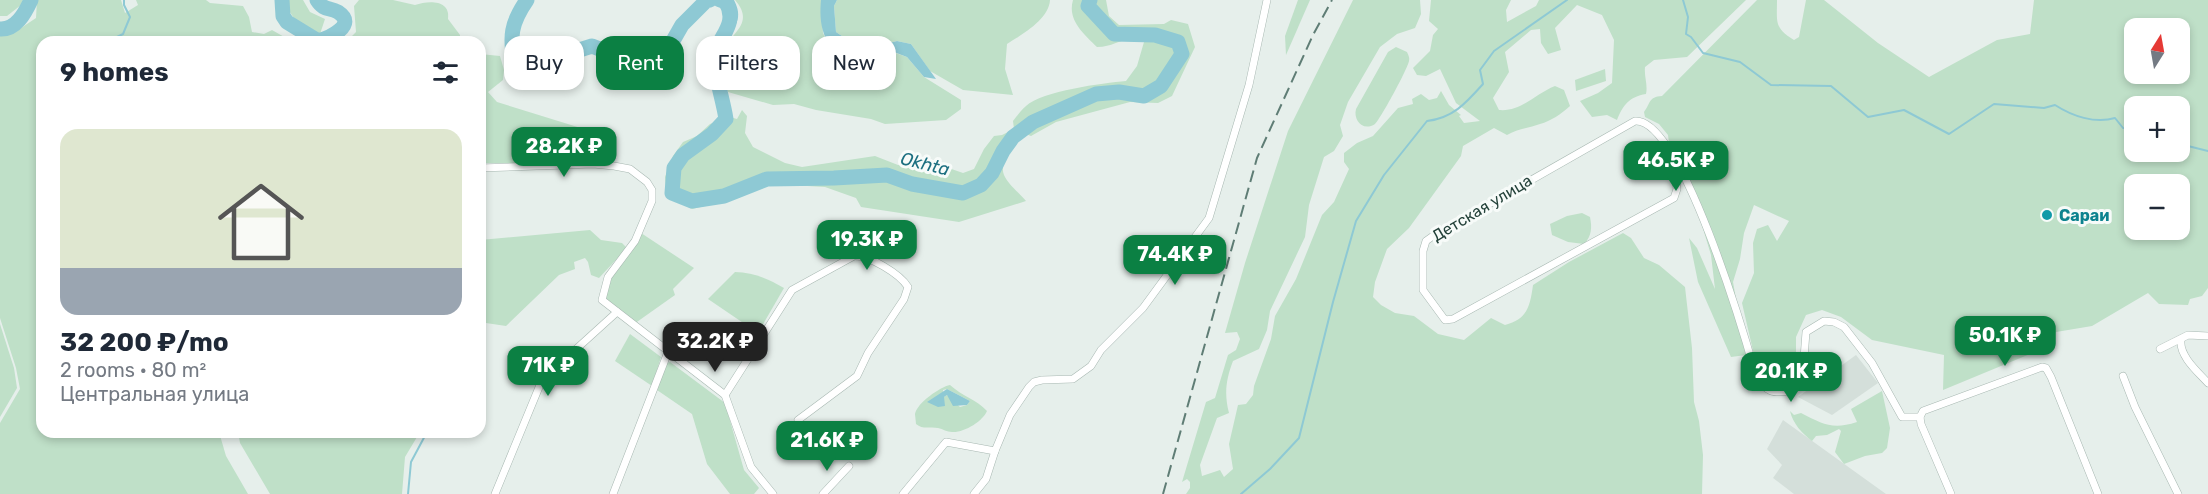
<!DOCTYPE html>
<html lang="en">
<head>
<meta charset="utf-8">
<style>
	:root { --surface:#fff; --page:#f6f6f7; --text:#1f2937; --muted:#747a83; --accent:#0b8043 }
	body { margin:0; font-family:Rubik,sans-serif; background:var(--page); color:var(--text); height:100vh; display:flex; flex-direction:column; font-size:22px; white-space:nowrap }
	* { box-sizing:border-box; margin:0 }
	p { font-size:20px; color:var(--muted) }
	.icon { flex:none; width:33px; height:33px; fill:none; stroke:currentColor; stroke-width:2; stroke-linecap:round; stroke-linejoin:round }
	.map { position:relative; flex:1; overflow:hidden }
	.details { position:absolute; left:36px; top:36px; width:450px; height:402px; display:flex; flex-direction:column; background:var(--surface); border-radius:18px; box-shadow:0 3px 9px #0003 }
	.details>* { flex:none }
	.top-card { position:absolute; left:504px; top:36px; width:570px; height:54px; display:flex; gap:12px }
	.needle { width:39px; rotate:11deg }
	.buttons { position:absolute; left:2124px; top:18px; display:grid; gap:12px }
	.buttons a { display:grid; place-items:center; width:66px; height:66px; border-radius:12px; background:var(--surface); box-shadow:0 3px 9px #0003; font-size:30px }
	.price { position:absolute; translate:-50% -51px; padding:0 14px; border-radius:12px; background:var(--accent); color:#fff; font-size:20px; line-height:39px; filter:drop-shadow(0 2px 3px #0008) }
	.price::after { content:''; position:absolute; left:50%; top:36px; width:18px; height:14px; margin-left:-9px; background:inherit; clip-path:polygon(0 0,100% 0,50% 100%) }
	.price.selected { background:#222; color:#fff }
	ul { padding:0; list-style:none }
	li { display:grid; align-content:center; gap:12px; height:318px; padding:0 24px }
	li span { display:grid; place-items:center; height:186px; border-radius:18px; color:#555 }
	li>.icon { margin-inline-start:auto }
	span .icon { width:108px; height:108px; fill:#fffc; stroke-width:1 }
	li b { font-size:26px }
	h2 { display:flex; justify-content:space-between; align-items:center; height:72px; padding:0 24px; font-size:26px }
	.chip { padding:0 21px; border-radius:18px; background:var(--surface); box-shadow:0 3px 9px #0003; font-size:21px; line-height:54px }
	.chip.selected { background:var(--accent); color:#fff }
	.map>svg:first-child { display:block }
	.built { fill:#d4dfda }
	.green { fill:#bfe0c8; fill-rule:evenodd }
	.water { fill:#8ec9d4 }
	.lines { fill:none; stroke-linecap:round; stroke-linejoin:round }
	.stream { stroke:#8ec9d4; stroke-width:2 }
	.river { stroke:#8ec9d4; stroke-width:15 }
	.minor-casing { stroke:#a8b8b2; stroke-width:8 }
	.minor { stroke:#fff; stroke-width:7 }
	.rail { stroke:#5f7d75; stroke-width:2; stroke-dasharray:12 6; stroke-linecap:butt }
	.culture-dot { fill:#0f9aa8; stroke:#f7fbf9; stroke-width:2 }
	.labels { text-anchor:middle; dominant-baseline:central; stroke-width:6; stroke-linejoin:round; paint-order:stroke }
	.street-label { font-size:16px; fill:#24423a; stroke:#f7fbf9 }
	.culture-label { font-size:16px; font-weight:bold; fill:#0d838f; stroke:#f7fbf9; text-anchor:start }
	.water-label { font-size:18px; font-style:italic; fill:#1c6f80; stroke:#f7fbf9 }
</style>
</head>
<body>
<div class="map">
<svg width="2208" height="494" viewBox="0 0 2208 494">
	<rect width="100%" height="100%" fill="#e6efeb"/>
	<g class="built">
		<path d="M1856,355L1878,383L1832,415L1798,397Z"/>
		<path d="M1783,420L1886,494H1794L1773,478L1782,465L1767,449Z"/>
	</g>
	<g class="green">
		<path d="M0,0H23L21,5L7,16H0Z"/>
		<path d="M37,0H121L125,13L138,5L136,0H206L210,3L243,6L249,17L252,32L264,34L272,30L293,42H42V432H219L226,456L248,494H0V423L20,389L16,368L0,318V35L15,32L36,18Z"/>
		<path d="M286,0H303L310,12L325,19L320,34C304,30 288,17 286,0Z"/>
		<path d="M359,0H393L415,5C429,0 451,0 448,19L460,35V40L458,42H338L343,36L351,37L356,32L354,6Z"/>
		<path d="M735,0H821L823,33L829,45L843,55L882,57L893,52L907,57L924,77L961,100V109L946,120L885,124L871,119L816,110L794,104L773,105L728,92C721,79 717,64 723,50C732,32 755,23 735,0Z"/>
		<path d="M837,0H1050C1049,19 1023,34 1007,44L1005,69L1013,95L963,90L930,71L911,44L897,41L882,45H855L836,32L834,6Z"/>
		<path d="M1073,0H1106L1109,16L1119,25L1164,24L1171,20L1188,24L1195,47L1172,96L1158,103L1130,102L1056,122L1031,136L1020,132C1017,146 998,161 1004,175C1008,184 1020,194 1026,201L959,222L861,207L856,198L825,187L790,185H769L726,201L692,209L677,201L666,191L665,177L673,156L683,142L697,136L710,124L730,117L737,119L742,110L747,116L745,133L753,147L785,163L802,167L875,156L898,165H940L963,173L974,169L984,149L994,136L1002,135L1014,129L1013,121C1017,116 1021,110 1026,106C1042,91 1103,83 1126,81L1137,66L1144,42C1121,35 1117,47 1097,47C1084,34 1067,20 1073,0Z"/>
		<path d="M1298,0H1310L1286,55L1285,36Z"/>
		<path d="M1353,0H1420L1421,14L1415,28L1397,34L1380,47L1348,102L1340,125L1343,136L1334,151L1324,157L1309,205L1305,237L1270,311L1267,330L1259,349L1233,361C1226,379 1224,394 1229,413L1217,418L1200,465L1202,476L1220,470L1224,477L1233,469L1229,444L1238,405L1246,404L1253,395L1254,386L1271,339L1275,316L1296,279L1322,215L1334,202L1349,169L1344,162V153L1357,143L1373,136L1398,108L1413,104L1412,99L1421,94L1429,100L1437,98L1441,91L1449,105L1461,115L1459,116L1464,123L1480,121L1456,103L1440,69L1426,76L1417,75L1413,68L1430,51L1433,35L1438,29L1429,21L1431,0H1511L1506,10L1507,22L1536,6L1539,0H1746L1687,57L1654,60L1645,67C1644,77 1648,85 1646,94C1629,97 1623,105 1617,120L1607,115L1592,117L1580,101L1598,93L1612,83L1614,40L1602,15L1577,5L1555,28L1561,50L1548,54L1541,43L1540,29L1531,30L1505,52L1509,72L1493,98L1499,110C1521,112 1535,94 1555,86L1564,90L1570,106C1561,114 1551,121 1540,124C1529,128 1517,129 1507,135L1494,128L1463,146L1461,156L1409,228L1387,249L1375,282L1373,297L1381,305L1395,313L1414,316L1438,334L1464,340L1491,318L1505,325C1527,319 1530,307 1533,285L1569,262L1623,233L1631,238L1644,258L1659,265L1685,287L1692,348L1694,402L1699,421L1703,455L1702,494H1186L1190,488V482L1187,479L1182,482L1206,402L1215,398L1228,355L1236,350L1240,339L1237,332L1225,333L1245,263L1288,131Z"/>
		<path d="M1757,0H1777C1777,22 1774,28 1794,40L1799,37L1806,0H1824L1878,43L1929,77L1997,40L2030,34L2034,0H2208V288L2202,296L2190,299L2188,305L2159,304L2148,293L2092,326L2056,332L2030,354L1943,390L1944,355L1872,340L1841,317L1822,310L1806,315L1796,337V366L1783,385L1768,382L1766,369L1772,354L1754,355L1742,303L1754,273L1753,243L1757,229L1768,225L1777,241L1789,221L1754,205L1744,233L1740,259L1733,282L1746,355L1731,357L1698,282L1689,238L1697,248L1715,289L1711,255L1701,222L1679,163L1670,151L1668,135L1659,124L1645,117L1644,112C1651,103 1648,97 1662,96ZM2134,28H2180V74H2134ZM2134,106H2180V152H2134ZM2134,184H2180V230H2134Z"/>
		<path d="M1396,47L1407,52C1408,55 1410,57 1409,61C1408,68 1380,120 1375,124C1363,132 1353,120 1356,109L1388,52Z"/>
		<path d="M480,54L500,56L504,70L503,80L488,92L497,102L584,129L586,134L579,145L567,151L546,153L532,163H480Z"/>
		<path d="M1605,69L1606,81L1576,91L1575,80Z"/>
		<path d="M1582,213L1590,217C1592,227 1592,236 1584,244L1568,242L1552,235L1550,224L1567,216Z"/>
		<path d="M590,230L601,240L622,243L627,248L599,278L591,275L588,262L585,258L574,262L575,269L559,275L506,326L486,323L482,328L480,327V240Z"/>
		<path d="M641,233L694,268L673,289L675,295L634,324L605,300L614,270Z"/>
		<path d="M735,272C753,272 768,279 784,288L758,333L708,299Z"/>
		<path d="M0,324L14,368L17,388L0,417Z"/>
		<path d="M630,334L661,357L652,386L615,361Z"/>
		<path d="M670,362L725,403L744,470L759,488L754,494H730L707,464L692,414L657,390L667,363Z"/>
		<path d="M950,385C962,396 977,400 987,411C983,421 964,433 952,432C947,432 943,429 938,428C930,426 923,430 916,424C916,422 915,415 915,414C917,403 940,387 950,385ZM947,389L970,401L967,405L960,407L947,395L944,397L943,402V390Z"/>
		<path d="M1882,391L1890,428L1887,448L1882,453L1865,456L1844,464L1835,452L1841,431L1839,429L1827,435L1816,436L1812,441C1802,433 1793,424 1790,411L1794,415L1801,413C1823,424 1832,430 1857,422L1851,409Z"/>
		<path d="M238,432H420L405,457L402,494H270L240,443Z"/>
	</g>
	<g class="water">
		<path d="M701,0H734C743,17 737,29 721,39C726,26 729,9 712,2L697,9Z"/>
		<path d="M821,0H837L834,6L836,32L855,45H882L897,41L911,44L936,79L924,77L907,57L894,52C886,55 879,60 871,60C852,61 830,52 824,34C820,23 820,11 821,0Z"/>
		<path d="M947,389L970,401L967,405L953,406L947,395L944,397L945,406L938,407L927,402Z"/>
	</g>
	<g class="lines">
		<g class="stream">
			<path d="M1683,0L1688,17L1686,34L1691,37L1703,53L1740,62L1771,85L1831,86L1868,117L1904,110L1949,134L1994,104L2044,108L2055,105C2072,116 2095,124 2115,118L2123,128L2134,129"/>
			<path d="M119,42L117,37L123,34L130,17L124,5V0"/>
			<path d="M2180,144L2208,151"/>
			<path d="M408,494L411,462L427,432"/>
			<path d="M1241,494L1270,469L1299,438L1333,302L1356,221L1384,175L1427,121C1453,118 1466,103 1483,84L1480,70L1494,51L1567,0"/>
		</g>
		<g class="river">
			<path d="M282,0L283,16L287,22L318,41C329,38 358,25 338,12C329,7 324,11 317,0"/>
			<path d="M527,0C511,23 509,37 515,64L524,71L558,61L573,52L592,46L632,62L650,66L666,53L682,25L706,1L710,0"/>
			<path d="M720,0L726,2C739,27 716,36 715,59C715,78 723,99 726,119L712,134L683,155L674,168L672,193L692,201L724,196L767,179L834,178L887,175L912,184L963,193L981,185L992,173L1003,151L1013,137L1033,122L1096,94L1119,92L1144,96L1161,86L1182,54L1178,42L1155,35L1114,34L1088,6L1090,0"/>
			<path d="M0,29C16,30 25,13 31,0"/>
		</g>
		<g class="minor-casing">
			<g id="minor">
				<path d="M1674,160L1677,189L1674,198L1453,319L1445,320L1423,290V251L1426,241L1433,236L1635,121C1681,117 1745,337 1756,376C1767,394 1773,393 1793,391L1803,371L1806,332L1824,321L1834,322L1844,327L1872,363L1902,417H1920"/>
				<path d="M480,168L593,164L614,166L630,169L647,182L652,190V201L635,241L608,277L602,300L725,395L751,467L773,494"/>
				<path d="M2181,340C2179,356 2198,372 2208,383"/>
				<path d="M2160,349L2188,335L2208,336"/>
				<path d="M2123,376L2135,407L2178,494"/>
				<path d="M725,395L792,290L854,256C869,255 900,274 908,287L904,299L868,353L857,376L798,420"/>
				<path d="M495,494L542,380L617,312"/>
				<path d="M613,494L668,352"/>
				<path d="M823,494L849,466"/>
				<path d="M903,494L946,442L995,451"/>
				<path d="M974,494L986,479L995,451L1010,415L1029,387L1034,382L1042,380L1073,379L1091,366L1101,350L1143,308L1209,218L1249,85L1267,0"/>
				<path d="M1951,494L1921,424L1920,417L1923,411L2042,367L2046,368L2051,377L2098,494"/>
			</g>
		</g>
		<use href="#minor" class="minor"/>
		<path class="rail" d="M1163,494L1257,158L1313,35L1332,0"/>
	</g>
	<circle class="culture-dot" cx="2047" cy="215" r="6"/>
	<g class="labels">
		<g class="street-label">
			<text transform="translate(1482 208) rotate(-31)">Детская улица</text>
		</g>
		<g class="culture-label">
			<text x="2059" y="215">Сараи</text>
		</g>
		<g class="water-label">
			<text transform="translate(925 164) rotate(14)">Okhta</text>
		</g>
	</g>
</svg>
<div class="buttons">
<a><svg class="needle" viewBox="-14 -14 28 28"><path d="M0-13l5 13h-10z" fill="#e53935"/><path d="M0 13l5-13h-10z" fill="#747a83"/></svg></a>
<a>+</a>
<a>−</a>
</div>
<b class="price" style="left:564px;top:178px">28.2K ₽</b>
<b class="price" style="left:1676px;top:192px">46.5K ₽</b>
<b class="price" style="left:867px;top:271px">19.3K ₽</b>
<b class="price" style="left:1175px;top:286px">74.4K ₽</b>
<b class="price" style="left:2005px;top:367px">50.1K ₽</b>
<b class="price selected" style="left:715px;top:373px">32.2K ₽</b>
<b class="price" style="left:548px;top:397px">71K ₽</b>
<b class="price" style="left:1791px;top:403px">20.1K ₽</b>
<b class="price" style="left:827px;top:472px">21.6K ₽</b>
<div class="top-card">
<a class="chip">Buy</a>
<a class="chip selected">Rent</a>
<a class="chip">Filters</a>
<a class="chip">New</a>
</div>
<section class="details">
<h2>9 homes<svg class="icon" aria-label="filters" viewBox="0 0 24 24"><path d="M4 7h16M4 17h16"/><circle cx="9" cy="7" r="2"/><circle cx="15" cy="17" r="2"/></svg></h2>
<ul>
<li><span style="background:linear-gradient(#dfe7d0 75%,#9aa5b1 0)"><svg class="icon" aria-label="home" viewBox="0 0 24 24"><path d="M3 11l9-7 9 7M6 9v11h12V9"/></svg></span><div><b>32 200 ₽/mo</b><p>2 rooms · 80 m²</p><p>Центральная улица</p></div></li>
</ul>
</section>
</div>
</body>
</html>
